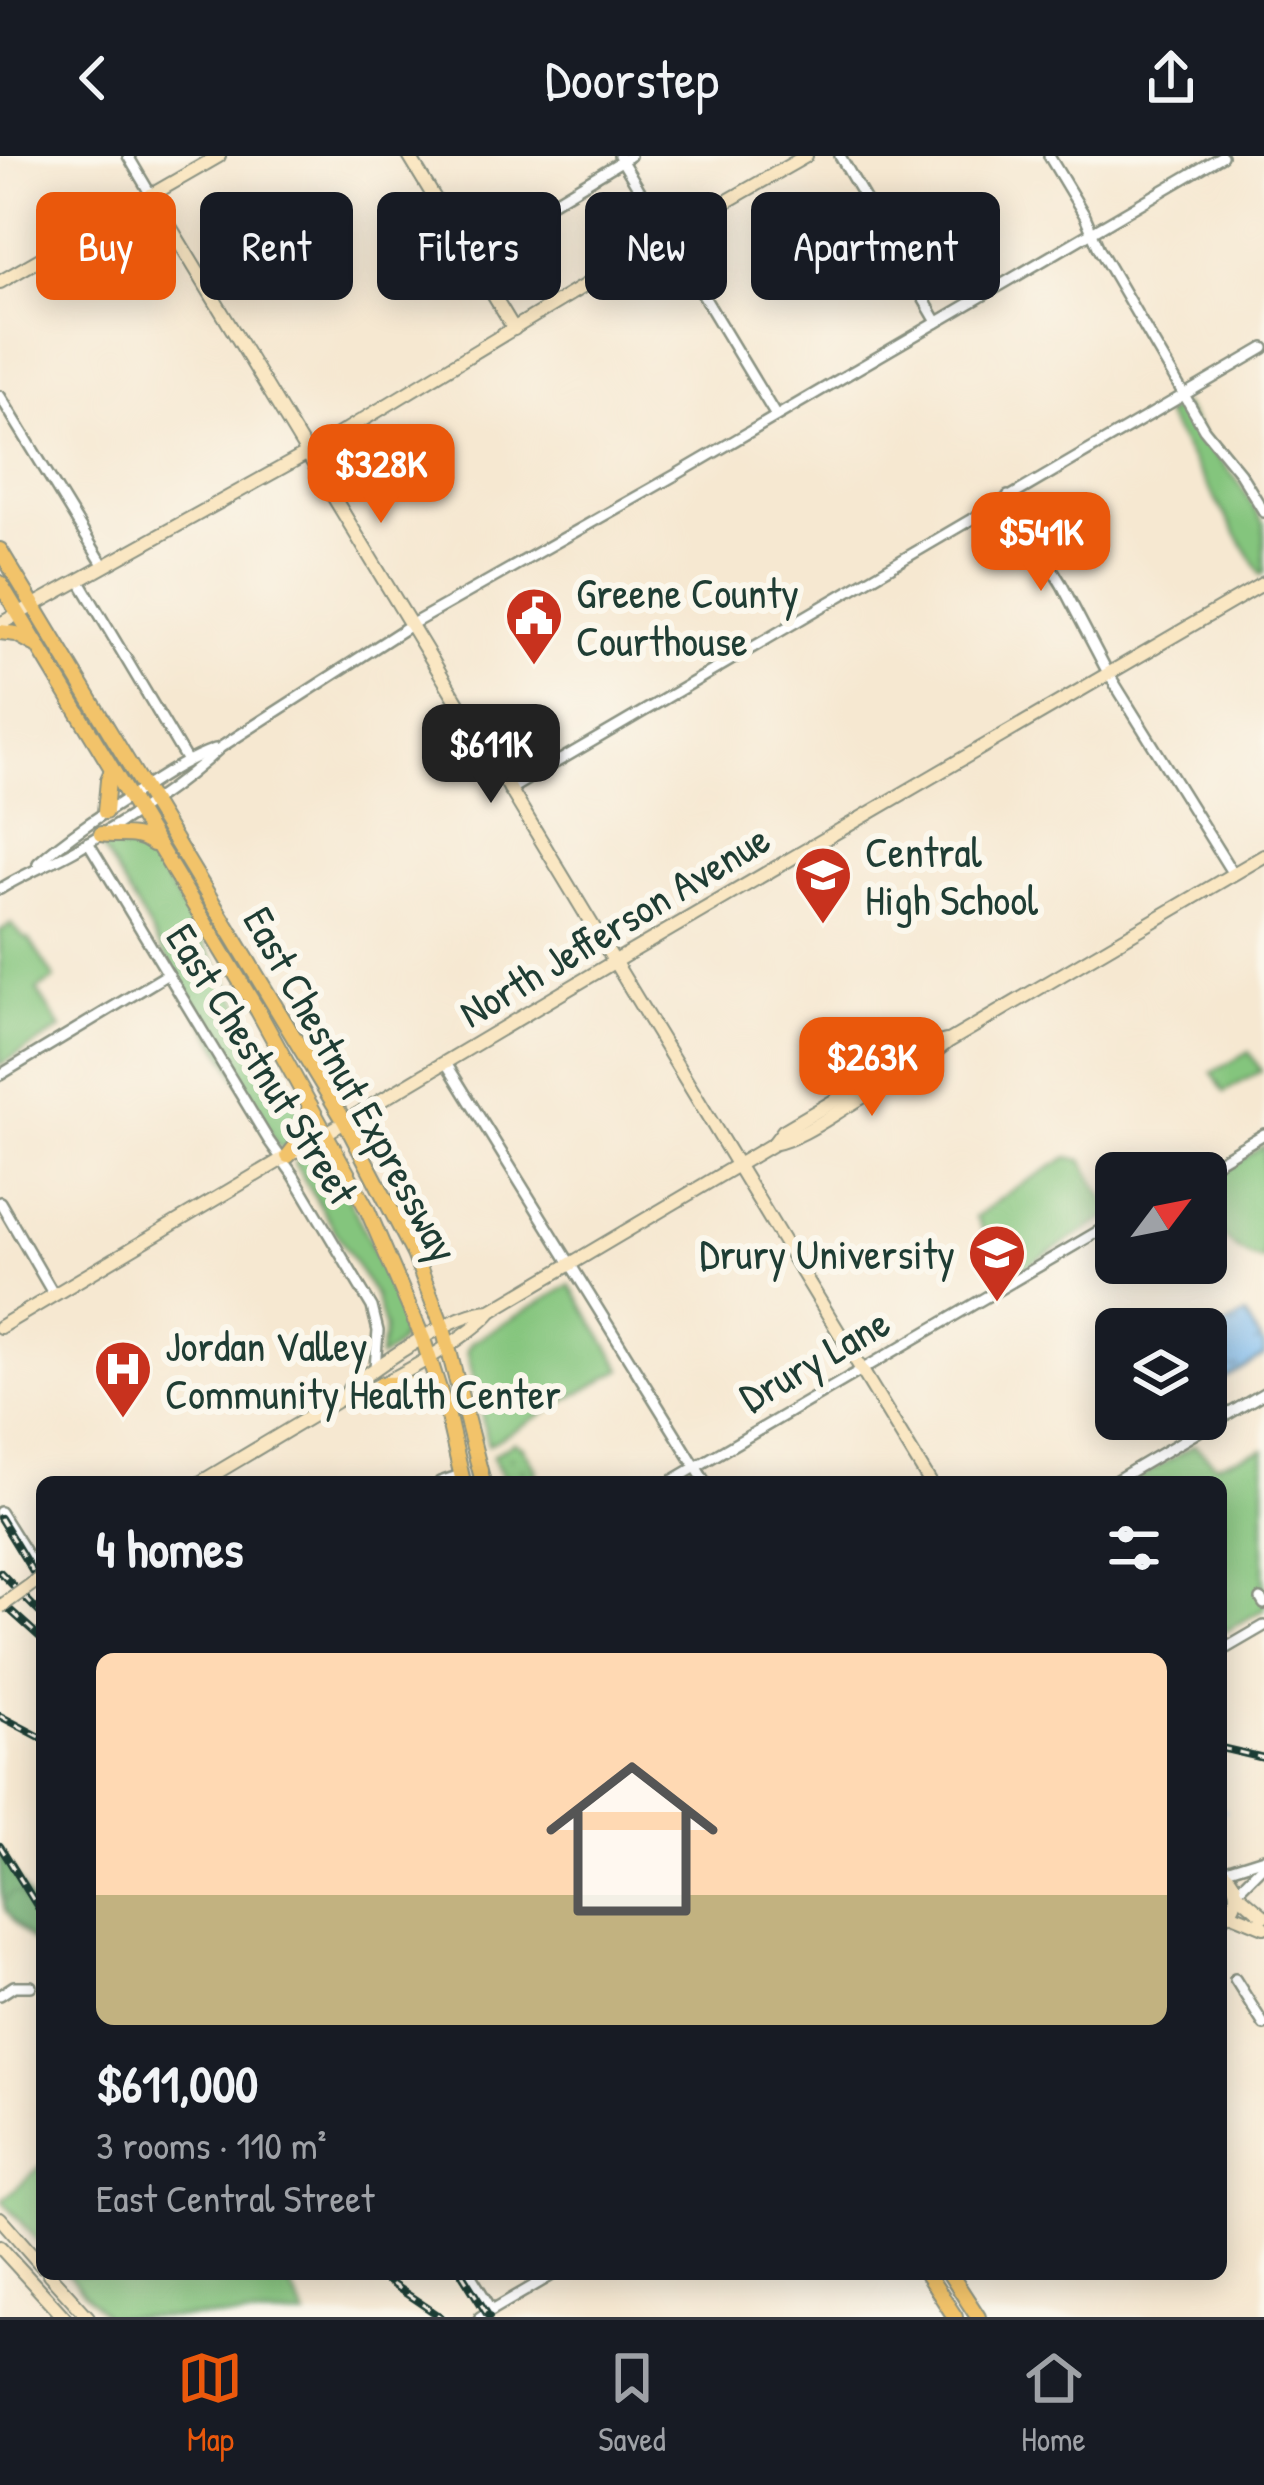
<!DOCTYPE html>
<html lang="en">
<head>
<meta charset="utf-8">
<style>
	:root { --surface:#171b24; --page:#242831; --text:#f1f3f6; --muted:#9ea1a6; --line:#363941; --accent:#ea580c }
	body { margin:0; font-family:"Patrick Hand",sans-serif; background:var(--page); color:var(--text); height:100vh; display:flex; flex-direction:column; font-size:45px; white-space:nowrap }
	* { box-sizing:border-box; margin:0 }
	p { font-size:39px; color:var(--muted) }
	.icon { flex:none; width:66px; height:66px; fill:none; stroke:currentColor; stroke-width:2; stroke-linecap:round; stroke-linejoin:round }
	.map { position:relative; flex:1; overflow:hidden }
	.panel { position:absolute; left:36px; top:1320px; width:1191px; height:804px; display:flex; flex-direction:column; background:var(--surface); border-radius:18px; box-shadow:0 6px 30px #0003 }
	.panel>* { flex:none }
	.guide { position:absolute; left:36px; top:36px; width:1194px; height:108px; display:flex; gap:24px }
	.needle { width:78px; rotate:58deg }
	.buttons { position:absolute; left:1095px; top:996px; display:grid; gap:24px }
	.buttons a { display:grid; place-items:center; width:132px; height:132px; border-radius:18px; background:var(--surface); box-shadow:0 6px 30px #0003; font-size:60px }
	.price { position:absolute; translate:-50% -102px; padding:0 27px; border-radius:24px; background:var(--accent); color:#fff; font-size:39px; line-height:78px; filter:drop-shadow(0 3px 6px #0008) }
	.price::after { content:''; position:absolute; left:50%; top:72px; width:36px; height:27px; margin-left:-18px; background:inherit; clip-path:polygon(0 0,100% 0,50% 100%) }
	.price.active { background:#222; color:#fff }
	ul { padding:0; list-style:none }
	li { display:grid; align-content:center; gap:24px; height:636px; padding:0 60px }
	li span { display:grid; place-items:center; height:372px; border-radius:18px; color:#555 }
	li>.icon { margin-inline-start:auto }
	span .icon { width:216px; height:216px; fill:#fffc; stroke-width:1 }
	li b { font-size:51px }
	h2 { display:flex; justify-content:space-between; align-items:center; height:144px; padding:0 60px; font-size:51px }
	.tag { padding:0 42px; border-radius:18px; background:var(--surface); box-shadow:0 6px 30px #0003; font-size:42px; line-height:108px }
	.tag.active { background:var(--accent); color:#fff }
	header { display:flex; justify-content:space-between; align-items:center; height:156px; padding:0 60px; background:var(--surface); font-size:54px; font-weight:600 }
	.menu { display:flex; justify-content:space-around; align-items:center; height:168px; border-top:3px solid var(--line); background:var(--surface); font-size:33px; color:var(--muted) }
	.menu a { display:grid; justify-items:center; gap:6px }
	.menu .active { color:var(--accent) }
	.map>svg:first-child { display:block }
	.green { fill:#84c57d; stroke:#528158; stroke-width:3 }
	.forest { fill:url(#forest-crowns); stroke:#457450; stroke-width:3 }
	.garden { fill:url(#garden-dots); stroke:#528158; stroke-width:3 }
	.water { fill:url(#water-ripples); stroke:#4e7c92; stroke-width:3 }
	.lines { fill:none; stroke-linecap:round; stroke-linejoin:round }
	.stream { stroke:#7dbbf0; stroke-width:3 }
	.street-casing { stroke:#8a9282; stroke-width:14 }
	.secondary-casing { stroke:#8a9282; stroke-width:16 }
	.primary-casing { stroke:#8a9282; stroke-width:18 }
	.street { stroke:#fff; stroke-width:9 }
	.secondary { stroke:#fae7c3; stroke-width:12 }
	.primary { stroke:#f2c36a; stroke-width:14 }
	.rail-casing { stroke:#1f3d34; stroke-width:8 }
	.rail { stroke:#fbf7ec; stroke-width:3; stroke-dasharray:9; stroke-linecap:butt }
	.secondary-bridge-casing { stroke:#8a9282; stroke-width:16; stroke-linecap:butt }
	.secondary-bridge { stroke:#fae7c3; stroke-width:12 }
	.labels { text-anchor:middle; dominant-baseline:central; stroke-width:12; stroke-linejoin:round; paint-order:stroke }
	.poi-label { font-size:42px; fill:#1f3d34; stroke:#fbf7ec; text-anchor:start }
	.street-label { font-size:42px; fill:#1f3d34; stroke:#fbf7ec }
</style>
</head>
<body>
<header><svg class="icon" aria-label="back" viewBox="0 0 24 24"><path d="M15 5l-7 7 7 7"/></svg>Doorstep<svg class="icon" aria-label="share" viewBox="0 0 24 24"><path d="M12 15V3M7 8l5-5 5 5M5 13v7h14v-7"/></svg></header>
<div class="map">
<svg width="1264" height="2161" viewBox="0 0 1264 2161">
	<defs>
		<pattern id="forest-crowns" width="20" height="18" patternUnits="userSpaceOnUse" patternTransform="scale(3)"><rect width="20" height="18" fill="#6baa6c"/><path d="M2 6a3 3 0 1 1 6 0M12 15a3 3 0 1 1 6 0" fill="none" stroke="#578c5a"/></pattern>
		<pattern id="garden-dots" width="8" height="8" patternUnits="userSpaceOnUse" patternTransform="scale(3)"><rect width="8" height="8" fill="#84c57d"/><path d="M2 2h.1M6 6h.1" fill="none" stroke="#6ba167" stroke-width="1.8" stroke-linecap="round"/></pattern>
		<pattern id="water-ripples" width="26" height="14" patternUnits="userSpaceOnUse" patternTransform="scale(3)"><rect width="26" height="14" fill="#7dbbf0"/><path d="M2 4q2-2 4 0t4 0M15 11q2-2 4 0t4 0" fill="none" stroke="#6699c3"/></pattern>
	</defs>
	<rect width="100%" height="100%" fill="#fbf7ec"/>
	<filter id="ink" filterUnits="userSpaceOnUse"><feTurbulence type="fractalNoise" baseFrequency=".00833" numOctaves="2"/><feDisplacementMap in="SourceGraphic" scale="24" xChannelSelector="R" yChannelSelector="G"/><feConvolveMatrix kernelMatrix="1 2 1 2 8 2 1 2 1" color-interpolation-filters="sRGB"/></filter>
	<filter id="wash" filterUnits="userSpaceOnUse"><feTurbulence type="fractalNoise" baseFrequency=".004" numOctaves="4" result="noise"/><feDisplacementMap in="SourceGraphic" scale="48" xChannelSelector="R" yChannelSelector="G"/><feGaussianBlur stdDeviation="2.7" result="paint"/><feColorMatrix in="noise" values="0 0 0 0 0 0 0 0 0 0 0 0 0 0 0 0 0 1.4 0 .05"/><feComposite in="paint" operator="in"/></filter>
	<g filter="url(#wash)">
		<rect width="100%" height="100%" fill="#f6e8d1"/>
		<g class="green">
			<path d="M1183,249L1209,290L1240,328L1264,369V417L1261,419L1164,258Z"/>
			<path d="M127,682L144,690L149,696L260,880L298,951L301,967L294,982L285,991H278L102,692L108,686Z"/>
			<path d="M11,768L25,783H29L55,823L37,834L61,873L0,909V775Z"/>
			<path d="M1249,896L1261,915L1224,936L1212,917Z"/>
			<path d="M1264,989V1104C1226,1097 1206,1062 1206,1025L1211,1024Z"/>
			<path d="M318,990L322,992C337,1019 407,1152 403,1175C401,1189 391,1196 379,1202L385,1173L375,1140L294,1007Z"/>
			<path d="M1068,1001L1082,1004L1113,1058L1007,1122L976,1061L1011,1035Z"/>
			<path d="M570,1129L622,1213L488,1289L467,1194L472,1186Z"/>
			<path d="M1194,1289L1216,1308L1264,1293V1453L1221,1478V1326H1133Z"/>
			<path d="M42,2009V2090L2,2045Z"/>
			<path d="M67,2118H284L306,2161H106Z"/>
		</g>
		<path class="forest" d="M0,1695L42,1763V1801C34,1782 15,1772 5,1754C0,1738 0,1713 0,1695Z"/>
		<path class="garden" d="M514,1286L523,1291L537,1315L534,1317L543,1326H506L493,1302V1299Z"/>
		<path class="water" d="M1245,1159L1264,1191V1200L1223,1224L1206,1194V1181Z"/>
		<g class="lines">
			<path class="stream" d="M1221,1653L1225,1655"/>
		</g>
	</g>
	<g filter="url(#ink)">
		<g class="lines">
			<g class="street-casing">
				<g id="street">
					<path d="M128,0L151,39"/>
					<path d="M619,0L776,260"/>
					<path d="M840,0L937,166"/>
					<path d="M1049,0L1085,60L1099,93L1204,273L1240,317L1264,356"/>
					<path d="M468,97L630,0"/>
					<path d="M0,240L104,410"/>
					<path d="M1008,340L1062,429L1108,517L1233,718"/>
					<path d="M79,424L187,605"/>
					<path d="M509,634L1264,192"/>
					<path d="M88,686L269,985L294,1020L372,1151L378,1175L375,1212"/>
					<path d="M38,707C69,679 104,657 139,635C164,619 187,603 215,593"/>
					<path d="M0,733C24,718 50,708 75,694C126,664 178,632 221,591L412,468L679,317L1222,0"/>
					<path d="M446,907L705,1326"/>
					<path d="M0,919L168,818"/>
					<path d="M1198,1017L1264,978"/>
					<path d="M0,1046L54,1139"/>
					<path d="M440,1326L461,1319"/>
					<path d="M670,1326L1116,1065"/>
					<path d="M1113,1326L1264,1237"/>
					<path d="M0,1356L42,1423"/>
					<path d="M1261,1443L1264,1448"/>
					<path d="M1221,1495L1264,1470"/>
					<path d="M1223,1715L1264,1702"/>
					<path d="M1237,1735L1264,1708"/>
					<path d="M1235,1823L1264,1869"/>
					<path d="M0,1839L14,1830H31"/>
					<path d="M470,2118L492,2154"/>
					<path d="M480,2161L554,2118"/>
				</g>
			</g>
			<g class="secondary-casing">
				<g id="secondary">
					<path d="M409,0L514,173"/>
					<path d="M151,39C410,469 669,898 930,1326"/>
					<path d="M0,126L219,0"/>
					<path d="M0,468L308,297L668,79L806,0"/>
					<path d="M774,987L783,975L927,890L946,885"/>
					<path d="M0,1171L612,807L1264,427"/>
					<path d="M345,1240C371,1241 476,1177 491,1155"/>
					<path d="M201,1326L345,1240L350,1231C379,1209 456,1154 491,1155L773,988C801,982 826,963 851,948C884,928 919,910 949,885L1264,700"/>
					<path d="M1221,1714C1241,1728 1241,1749 1221,1763"/>
					<path d="M1237,1737L1264,1760"/>
					<path d="M1230,1757L1264,1771"/>
					<path d="M0,2062L42,2110"/>
					<path d="M0,2091L64,2161"/>
					<path d="M49,2118L88,2161"/>
				</g>
			</g>
			<g class="primary-casing">
				<g id="primary">
					<path d="M0,394L345,966L414,1098L443,1172L483,1326"/>
					<path d="M0,427L258,855L367,1053L423,1183L448,1261L463,1326"/>
					<path d="M0,476L16,478L34,488"/>
					<path d="M105,656L108,624L112,614"/>
					<path d="M101,678C121,681 136,675 153,688"/>
					<path d="M288,1000L302,982L310,949"/>
					<path d="M382,1228C407,1227 425,1226 441,1248"/>
					<path d="M927,2118L955,2161"/>
					<path d="M950,2118L978,2161"/>
				</g>
			</g>
			<use href="#street" class="street"/>
			<use href="#secondary" class="secondary"/>
			<use href="#primary" class="primary"/>
			<g class="rail-casing">
				<g id="rail">
					<path d="M0,1362L42,1431"/>
					<path d="M0,1416L42,1459"/>
					<path d="M0,1445L42,1483"/>
					<path d="M0,1560L42,1582"/>
					<path d="M1221,1592L1264,1602"/>
					<path d="M0,1690L42,1758"/>
					<path d="M377,2118L441,2161"/>
					<path d="M462,2118L489,2161"/>
				</g>
			</g>
			<use href="#rail" class="rail"/>
			<g class="secondary-bridge-casing">
				<path id="secondary-bridge" d="M0,1451L42,1421"/>
			</g>
			<use href="#secondary-bridge" class="secondary-bridge"/>
		</g>
	</g>
	<defs>
		<g id="civic-pin" transform="scale(3)"><path d="M0 17L-7.5 6A9.5 9.5 0 1 1 7.5 6Z" fill="#c8321e" stroke="#fbf7ec"/><path d="M-.6-6.5H3V-4.5H.6V-3L4-1V1h2V6H-6V1h2V-1L-.6-3ZM-1.2 2.5V6h2.4V2.5Z" fill="#fff"/></g>
		<g id="school-pin" transform="scale(3)"><path d="M0 17L-7.5 6A9.5 9.5 0 1 1 7.5 6Z" fill="#c8321e" stroke="#fbf7ec"/><path d="M0-5L7-2L0 1L-7-2ZM-4 1L0 2.5L4 1V4Q0 6-4 4Z" fill="#fff"/></g>
		<g id="university-pin" transform="scale(3)"><path d="M0 17L-7.5 6A9.5 9.5 0 1 1 7.5 6Z" fill="#c8321e" stroke="#fbf7ec"/><path d="M0-5L7-2L0 1L-7-2ZM-4 1L0 2.5L4 1V4Q0 6-4 4Z" fill="#fff"/></g>
		<g id="hospital-pin" transform="scale(3)"><path d="M0 17L-7.5 6A9.5 9.5 0 1 1 7.5 6Z" fill="#c8321e" stroke="#fbf7ec"/><path d="M-5-5h3v3.5h4V-5h3V5h-3V1.5h-4V5h-3Z" fill="#fff"/></g>
	</defs>
	<g fill-rule="evenodd">
		<use href="#civic-pin" x="534" y="460"/>
		<use href="#school-pin" x="823" y="719"/>
		<use href="#university-pin" x="997" y="1097"/>
		<use href="#hospital-pin" x="123" y="1213"/>
	</g>
	<g class="labels">
		<g class="poi-label">
			<text x="576" y="436">Greene County<tspan x="576" dy="48">Courthouse</tspan></text>
			<text x="865" y="695">Central<tspan x="865" dy="48">High School</tspan></text>
			<text x="955" y="1097" text-anchor="end">Drury University</text>
			<text x="165" y="1189">Jordan Valley<tspan x="165" dy="48">Community Health Center</tspan></text>
		</g>
		<g class="street-label">
			<text transform="translate(614 769) rotate(-31)">North Jefferson Avenue</text>
			<text transform="translate(263 908) rotate(58)">East Chestnut Street</text>
			<text transform="translate(352 928) rotate(61)">East Chestnut Expressway</text>
			<text transform="translate(814 1203) rotate(-30)">Drury Lane</text>
		</g>
	</g>
</svg>
<div class="buttons">
<a><svg class="needle" viewBox="-14 -14 28 28"><path d="M0-13l5 13h-10z" fill="#e53935"/><path d="M0 13l5-13h-10z" fill="#9ea1a6"/></svg></a>
<a><svg class="icon" aria-label="layers" viewBox="0 0 24 24"><path d="M12 4l9 5-9 5-9-5zM3 14l9 5 9-5"/></svg></a>
</div>
<b class="price" style="left:381px;top:370px">$328K</b>
<b class="price" style="left:1041px;top:438px">$541K</b>
<b class="price active" style="left:491px;top:650px">$611K</b>
<b class="price" style="left:872px;top:963px">$263K</b>
<div class="guide">
<a class="tag active">Buy</a>
<a class="tag">Rent</a>
<a class="tag">Filters</a>
<a class="tag">New</a>
<a class="tag">Apartment</a>
</div>
<section class="panel">
<h2>4 homes<svg class="icon" aria-label="filters" viewBox="0 0 24 24"><path d="M4 7h16M4 17h16"/><circle cx="9" cy="7" r="2"/><circle cx="15" cy="17" r="2"/></svg></h2>
<ul>
<li><span style="background:linear-gradient(#ffd9b3 65%,#c2b280 0)"><svg class="icon" aria-label="home" viewBox="0 0 24 24"><path d="M3 11l9-7 9 7M6 9v11h12V9"/></svg></span><div><b>$611,000</b><p>3 rooms · 110 m²</p><p>East Central Street</p></div></li>
</ul>
</section>
</div>
<nav class="menu">
<a class="active"><svg class="icon" aria-label="map" viewBox="0 0 24 24"><path d="M3 6l6-2 6 2 6-2v14l-6 2-6-2-6 2zM9 4v14M15 6v14"/></svg>Map</a>
<a><svg class="icon" aria-label="saved" viewBox="0 0 24 24"><path d="M7 4h10v16l-5-4-5 4z"/></svg>Saved</a>
<a><svg class="icon" aria-label="home" viewBox="0 0 24 24"><path d="M3 11l9-7 9 7M6 9v11h12V9"/></svg>Home</a>
</nav>
</body>
</html>
